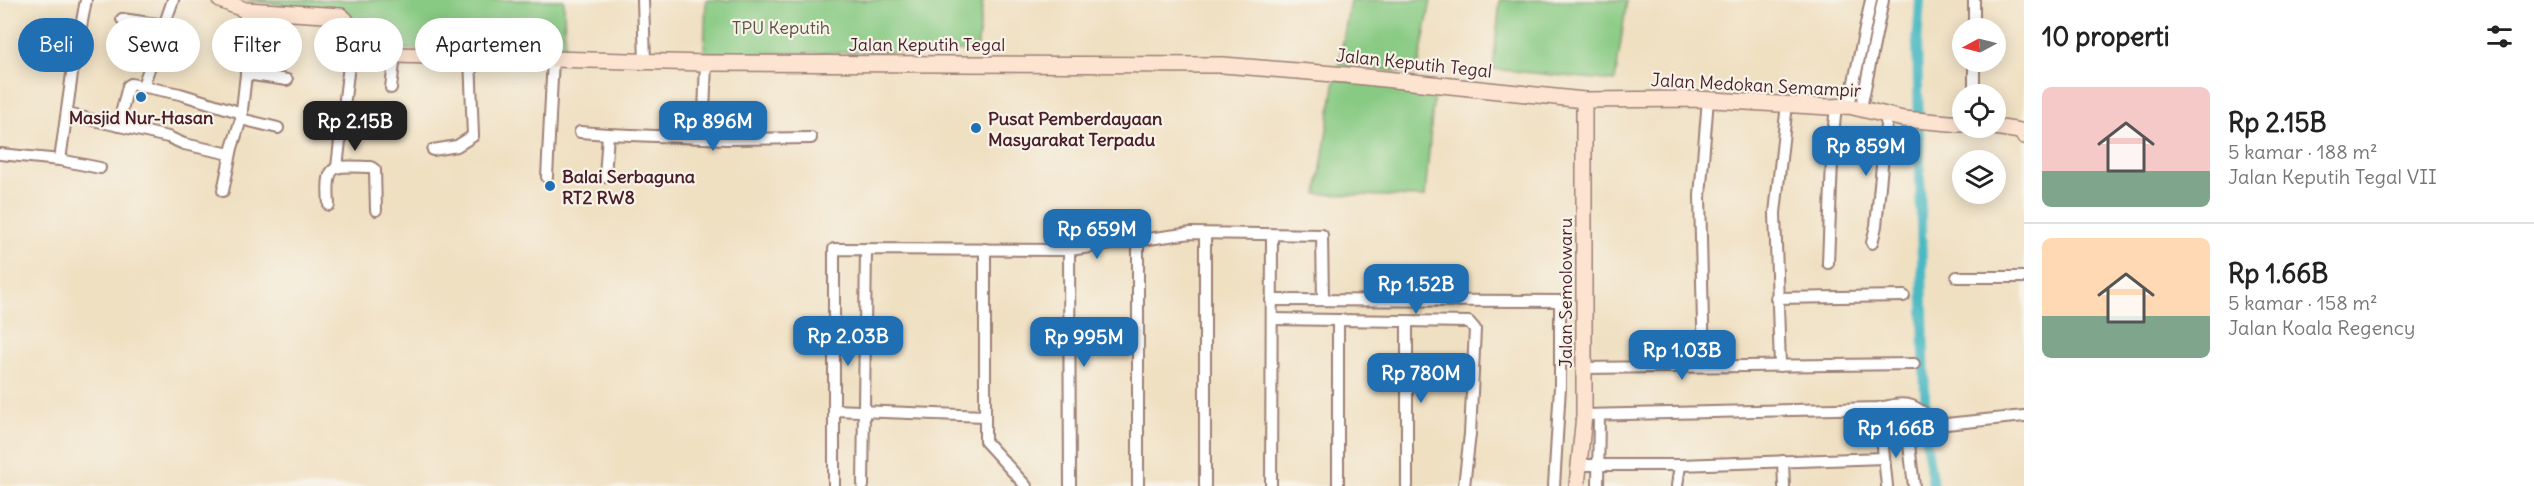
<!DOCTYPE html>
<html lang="id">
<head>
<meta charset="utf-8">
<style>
	:root { --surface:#fff; --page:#f2f2f2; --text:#222; --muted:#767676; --line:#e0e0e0; --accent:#1f6fb2 }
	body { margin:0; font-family:Delius,sans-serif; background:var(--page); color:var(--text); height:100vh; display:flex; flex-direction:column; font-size:22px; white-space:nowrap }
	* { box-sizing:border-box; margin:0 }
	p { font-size:20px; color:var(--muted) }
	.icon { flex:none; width:33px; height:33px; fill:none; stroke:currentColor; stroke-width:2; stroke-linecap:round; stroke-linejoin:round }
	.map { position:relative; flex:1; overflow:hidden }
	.side { display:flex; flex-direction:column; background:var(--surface); width:510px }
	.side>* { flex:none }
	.hud { position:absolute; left:18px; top:18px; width:570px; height:54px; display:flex; gap:12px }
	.needle { width:39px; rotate:263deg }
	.controls { position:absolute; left:1952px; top:18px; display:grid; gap:12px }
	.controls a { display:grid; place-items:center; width:54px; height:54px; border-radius:50%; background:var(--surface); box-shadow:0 3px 15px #0003; font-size:30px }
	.price { position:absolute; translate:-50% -51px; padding:0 14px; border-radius:12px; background:var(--accent); color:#fff; font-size:20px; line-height:39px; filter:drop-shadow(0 2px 3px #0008) }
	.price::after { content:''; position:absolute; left:50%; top:36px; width:18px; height:14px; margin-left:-9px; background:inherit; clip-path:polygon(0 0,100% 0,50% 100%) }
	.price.selected { background:#222; color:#fff }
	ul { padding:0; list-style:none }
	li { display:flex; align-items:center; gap:18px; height:150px; padding:0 18px }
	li+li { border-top:2px solid var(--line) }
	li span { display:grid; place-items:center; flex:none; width:168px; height:120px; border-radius:9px; color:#555 }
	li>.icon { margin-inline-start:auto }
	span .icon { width:72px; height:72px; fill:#fffc; stroke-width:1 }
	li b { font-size:26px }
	h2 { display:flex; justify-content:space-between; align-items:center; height:72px; padding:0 18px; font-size:26px }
	.pill { padding:0 21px; border-radius:27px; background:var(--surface); box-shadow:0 3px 15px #0003; font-size:21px; line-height:54px }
	.pill.selected { background:var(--accent); color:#fff }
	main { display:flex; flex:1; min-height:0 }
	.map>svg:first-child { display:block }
	.green { fill:#88ca83; stroke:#697457; stroke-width:1.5 }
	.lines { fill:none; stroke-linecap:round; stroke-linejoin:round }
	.canal { stroke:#4bb9c3; stroke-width:10 }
	.street-casing { stroke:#9d8076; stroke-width:14 }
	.secondary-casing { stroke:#9d8076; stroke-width:18 }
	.street { stroke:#fff; stroke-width:10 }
	.secondary { stroke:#fde4d1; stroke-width:15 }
	.poi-dot { fill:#1f6fb2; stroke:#f7f3e8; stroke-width:2 }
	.labels { text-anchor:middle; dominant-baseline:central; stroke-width:4.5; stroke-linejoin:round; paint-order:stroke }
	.park-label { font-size:18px; fill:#5d5245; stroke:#f7f3e8 }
	.street-label { font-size:18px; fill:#4a1f2b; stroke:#f7f3e8 }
	.poi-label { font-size:18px; font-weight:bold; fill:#4a1f2b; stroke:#f7f3e8; text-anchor:start }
</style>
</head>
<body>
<main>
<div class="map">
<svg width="2024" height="486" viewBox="0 0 2024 486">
	<rect width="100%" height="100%" fill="#f7f3e8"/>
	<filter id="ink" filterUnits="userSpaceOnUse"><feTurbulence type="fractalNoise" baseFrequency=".0167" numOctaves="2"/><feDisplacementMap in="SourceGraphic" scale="12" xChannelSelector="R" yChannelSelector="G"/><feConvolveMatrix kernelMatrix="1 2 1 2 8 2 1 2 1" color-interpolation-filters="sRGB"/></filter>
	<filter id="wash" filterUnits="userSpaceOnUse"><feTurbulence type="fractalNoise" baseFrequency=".008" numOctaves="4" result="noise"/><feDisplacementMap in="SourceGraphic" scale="24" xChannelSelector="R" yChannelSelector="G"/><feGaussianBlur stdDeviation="1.35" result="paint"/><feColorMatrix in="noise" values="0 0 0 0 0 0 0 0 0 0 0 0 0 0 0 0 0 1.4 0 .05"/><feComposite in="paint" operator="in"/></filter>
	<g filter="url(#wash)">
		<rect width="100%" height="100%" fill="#f0e0c2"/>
		<g class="green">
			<path d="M245,0H564L565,55L372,48L342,12Z"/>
			<path d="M706,0H983L977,51L704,54Z"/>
			<path d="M1350,0H1431L1417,74L1339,65Z"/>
			<path d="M1500,0H1627L1615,81L1493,69Z"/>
			<path d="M1335,79L1434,92L1425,197L1317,194Z"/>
		</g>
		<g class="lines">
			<path class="canal" d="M1920,0L1917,43L1926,439L1933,486"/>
		</g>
	</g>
	<g filter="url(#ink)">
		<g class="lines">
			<g class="street-casing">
				<g id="street">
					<path d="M643,0L645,62"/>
					<path d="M122,19L164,25"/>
					<path d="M1974,28V0"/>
					<path d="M246,74L287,80"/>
					<path d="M143,86L173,0"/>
					<path d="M391,88L395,55"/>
					<path d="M1974,94V62"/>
					<path d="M1849,106L1871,0"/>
					<path d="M1861,108L1883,0"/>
					<path d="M67,114L168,137L184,144L230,154"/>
					<path d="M241,119L278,128"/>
					<path d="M118,126L128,86L131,84L180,94L242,113"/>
					<path d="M580,132L608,134"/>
					<path d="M703,137L706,63"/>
					<path d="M433,150L457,146L473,136L470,56"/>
					<path d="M0,154L60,160L100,168"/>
					<path d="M60,160L72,74L86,0"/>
					<path d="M337,167L348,73L350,58L357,46"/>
					<path d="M547,177L553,58"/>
					<path d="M605,177L608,134L727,139L811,138"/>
					<path d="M223,191L232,148L241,119L246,74L245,10"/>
					<path d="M329,205C326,162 331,166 371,167L375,170L376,210"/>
					<path d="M1205,234V486"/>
					<path d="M1138,241V486"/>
					<path d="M1872,243L1876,226L1887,115"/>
					<path d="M985,249V441L1026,486"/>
					<path d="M1069,250L1070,486"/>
					<path d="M1828,263L1833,135L1836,107"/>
					<path d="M1957,277H2024"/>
					<path d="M1776,298L1904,296"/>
					<path d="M1271,300L1560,301V387L1554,486"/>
					<path d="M1272,319L1469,322L1475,329L1470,434L1464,486"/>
					<path d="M1338,320V486"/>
					<path d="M1704,366L1700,196L1708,99"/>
					<path d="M1780,366L1775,213L1787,104"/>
					<path d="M1584,368L1914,364"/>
					<path d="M1879,408L1887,486"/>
					<path d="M834,410L985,416"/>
					<path d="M1584,415L1879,408C1889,406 1902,402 1912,406C1925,411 1931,423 1946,424L2024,416"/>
					<path d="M1907,428L1914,486"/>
					<path d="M1783,461L1784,486"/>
					<path d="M1580,465H1680L1884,458"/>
					<path d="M834,486V249L1069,250L1191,233L1322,235L1323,300"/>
					<path d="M863,486L866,249"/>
					<path d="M1271,486L1272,235"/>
					<path d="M1407,486V322"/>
					<path d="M1598,486L1599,415"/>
					<path d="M1677,486L1680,465"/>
				</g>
			</g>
			<g class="secondary-casing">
				<g id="secondary">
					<path d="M220,0L245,10L341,16C353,23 348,41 361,49C369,54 384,54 395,55L706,63L1223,65L1346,75L1584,100L1697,99L1829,107L1849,106L1903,119L1962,124"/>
					<path d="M1995,127L2020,131L2024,136"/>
					<path d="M1577,486L1584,415V100"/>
				</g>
			</g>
			<use href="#street" class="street"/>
			<use href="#secondary" class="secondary"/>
		</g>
	</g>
	<g class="poi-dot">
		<circle cx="141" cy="97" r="6"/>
		<circle cx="976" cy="128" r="6"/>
		<circle cx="550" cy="186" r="6"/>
	</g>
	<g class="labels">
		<g class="park-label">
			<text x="781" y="27">TPU Keputih</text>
		</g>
		<g class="street-label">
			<text x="927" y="44">Jalan Keputih Tegal</text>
			<text transform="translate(1414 63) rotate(6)">Jalan Keputih Tegal</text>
			<text transform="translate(1756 85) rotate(3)">Jalan Medokan Semampir</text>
			<text transform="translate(1565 293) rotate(-90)">Jalan Semolowaru</text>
		</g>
		<g class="poi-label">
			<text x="141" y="117" text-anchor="middle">Masjid Nur-Hasan</text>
			<text x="988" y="118">Pusat Pemberdayaan<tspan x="988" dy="21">Masyarakat Terpadu</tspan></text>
			<text x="562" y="176">Balai Serbaguna<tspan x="562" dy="21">RT2 RW8</tspan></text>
		</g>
	</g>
</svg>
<div class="controls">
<a><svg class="needle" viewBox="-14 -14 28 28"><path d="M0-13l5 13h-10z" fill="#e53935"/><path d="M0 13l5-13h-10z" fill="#767676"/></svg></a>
<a><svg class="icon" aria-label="locate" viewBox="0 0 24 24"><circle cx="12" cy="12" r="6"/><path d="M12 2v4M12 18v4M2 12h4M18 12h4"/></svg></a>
<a><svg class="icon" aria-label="layers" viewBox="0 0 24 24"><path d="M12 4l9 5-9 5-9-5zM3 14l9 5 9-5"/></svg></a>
</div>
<b class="price selected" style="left:355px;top:152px">Rp 2.15B</b>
<b class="price" style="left:713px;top:152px">Rp 896M</b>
<b class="price" style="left:1866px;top:177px">Rp 859M</b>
<b class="price" style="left:1097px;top:260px">Rp 659M</b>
<b class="price" style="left:1416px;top:315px">Rp 1.52B</b>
<b class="price" style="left:848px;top:367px">Rp 2.03B</b>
<b class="price" style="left:1084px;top:368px">Rp 995M</b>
<b class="price" style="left:1682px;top:381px">Rp 1.03B</b>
<b class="price" style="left:1421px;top:404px">Rp 780M</b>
<b class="price" style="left:1896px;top:459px">Rp 1.66B</b>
<div class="hud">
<a class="pill selected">Beli</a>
<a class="pill">Sewa</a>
<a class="pill">Filter</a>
<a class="pill">Baru</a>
<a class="pill">Apartemen</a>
</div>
</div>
<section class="side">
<h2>10 properti<svg class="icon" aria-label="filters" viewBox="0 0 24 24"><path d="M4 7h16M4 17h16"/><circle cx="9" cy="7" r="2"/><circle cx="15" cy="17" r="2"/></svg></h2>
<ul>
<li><span style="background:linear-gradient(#f6c9c9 70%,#7fa58c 0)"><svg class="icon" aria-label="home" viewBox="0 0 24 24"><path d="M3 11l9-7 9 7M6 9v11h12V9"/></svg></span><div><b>Rp 2.15B</b><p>5 kamar · 188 m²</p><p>Jalan Keputih Tegal VII</p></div></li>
<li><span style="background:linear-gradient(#ffd9b3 65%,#7fa58c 0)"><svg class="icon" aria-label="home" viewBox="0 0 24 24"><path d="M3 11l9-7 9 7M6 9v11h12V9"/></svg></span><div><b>Rp 1.66B</b><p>5 kamar · 158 m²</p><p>Jalan Koala Regency</p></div></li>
</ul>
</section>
</main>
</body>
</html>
